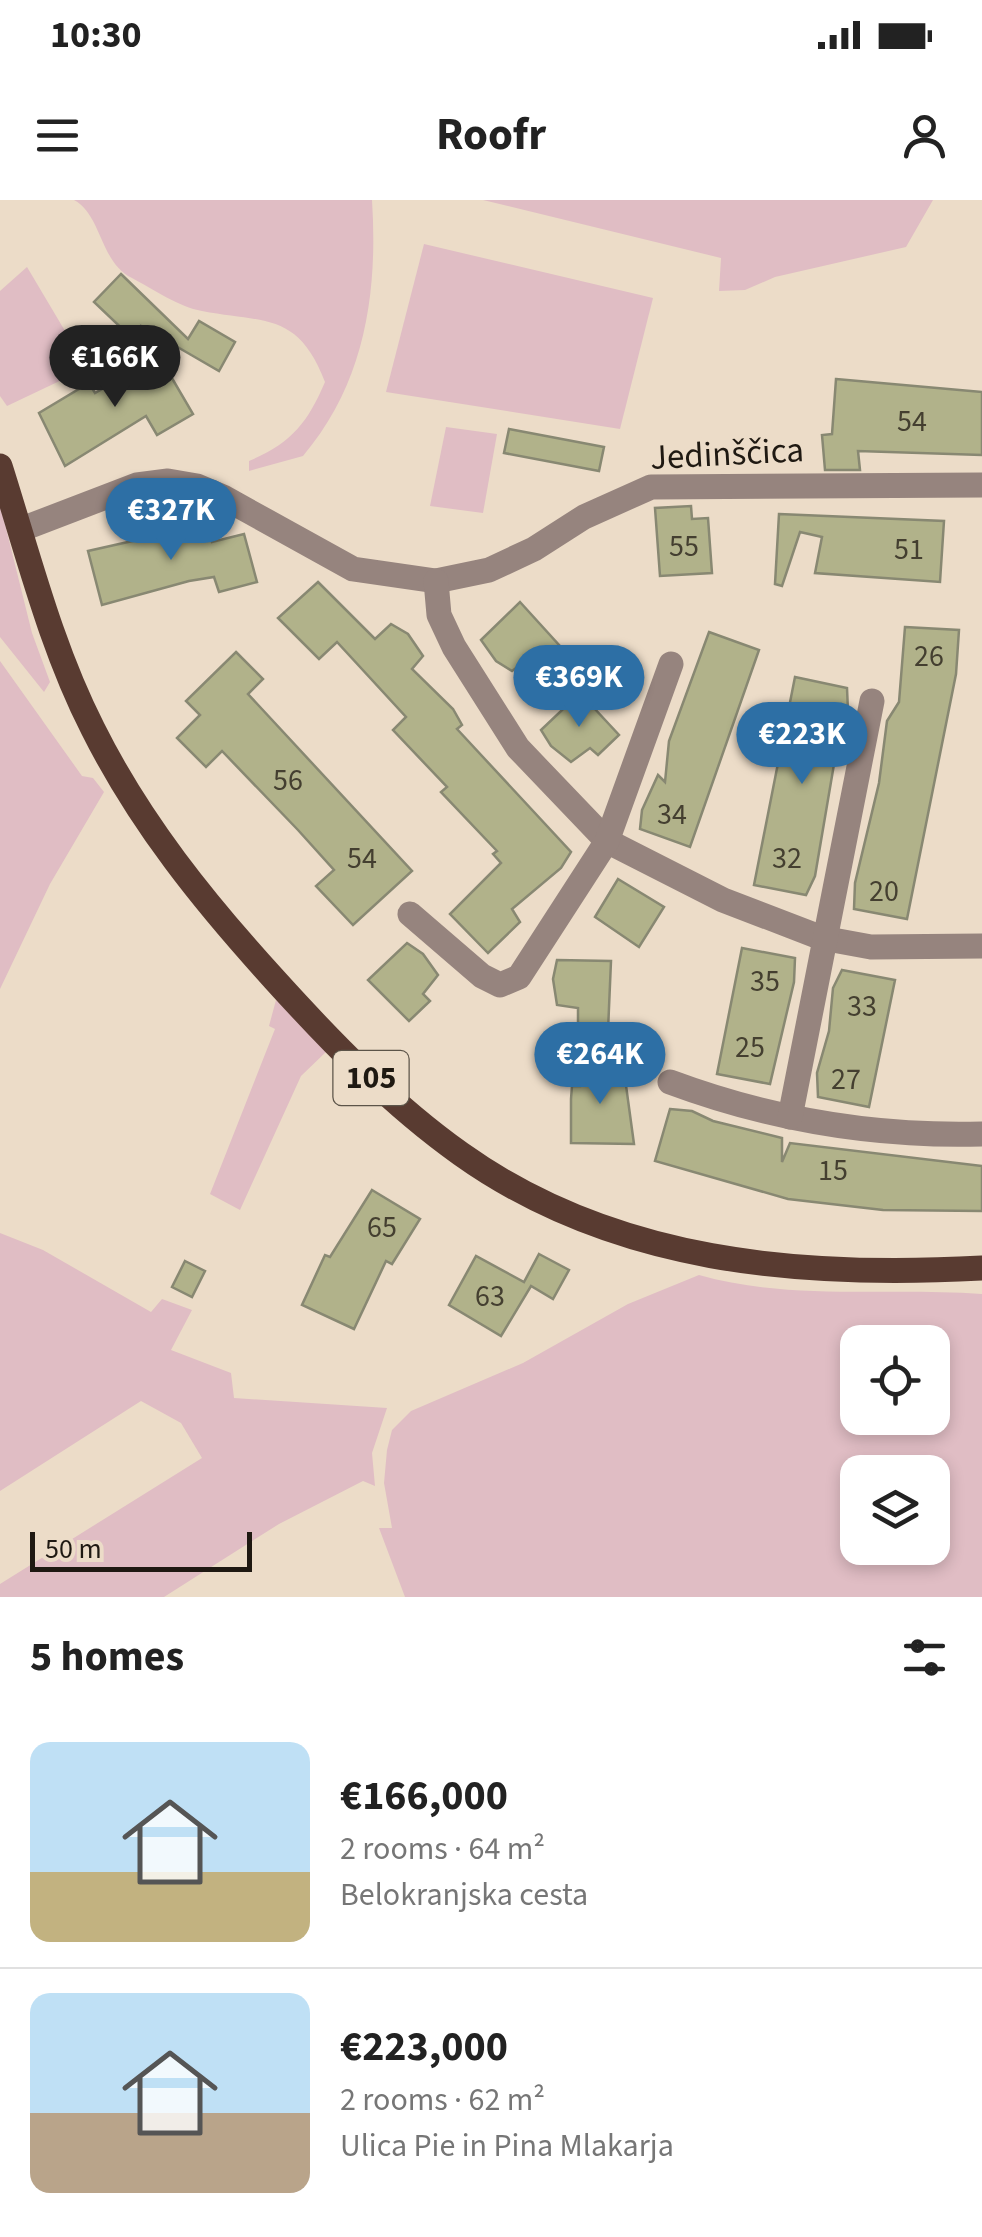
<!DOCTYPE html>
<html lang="en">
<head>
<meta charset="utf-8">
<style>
	:root { --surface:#fff; --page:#f6f6f6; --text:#222; --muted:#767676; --line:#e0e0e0; --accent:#2d6fa5 }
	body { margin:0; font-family:"Source Sans 3",sans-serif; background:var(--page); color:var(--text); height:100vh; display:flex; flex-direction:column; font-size:38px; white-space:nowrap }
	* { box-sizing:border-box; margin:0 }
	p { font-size:32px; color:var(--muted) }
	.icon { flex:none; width:55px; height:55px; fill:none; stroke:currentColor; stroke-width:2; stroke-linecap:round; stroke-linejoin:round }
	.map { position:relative; height:1397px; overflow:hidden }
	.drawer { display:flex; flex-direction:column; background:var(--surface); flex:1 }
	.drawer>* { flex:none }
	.tools { position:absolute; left:840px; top:1125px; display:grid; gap:20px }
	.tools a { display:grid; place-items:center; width:110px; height:110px; border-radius:20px; background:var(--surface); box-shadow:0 5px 15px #0003; font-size:50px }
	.scale { position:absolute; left:30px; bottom:25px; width:222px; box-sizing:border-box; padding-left:10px; border:5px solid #1f1912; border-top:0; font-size:28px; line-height:35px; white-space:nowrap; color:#1f1912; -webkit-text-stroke:8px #ecdcc8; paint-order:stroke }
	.price { position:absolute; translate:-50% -85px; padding:0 22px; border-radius:35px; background:var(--accent); color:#fff; font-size:32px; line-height:65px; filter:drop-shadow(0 2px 5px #0008) }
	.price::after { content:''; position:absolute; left:50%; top:60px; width:30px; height:22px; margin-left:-15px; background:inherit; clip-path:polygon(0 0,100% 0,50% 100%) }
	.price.on { background:#222; color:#fff }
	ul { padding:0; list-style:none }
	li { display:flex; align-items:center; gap:30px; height:250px; padding:0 30px }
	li+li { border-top:2px solid var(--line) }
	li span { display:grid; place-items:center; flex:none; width:280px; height:200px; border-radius:20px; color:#555 }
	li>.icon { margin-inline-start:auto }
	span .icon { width:120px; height:120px; fill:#fffc; stroke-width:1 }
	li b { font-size:42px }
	h2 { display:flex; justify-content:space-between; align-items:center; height:120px; padding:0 30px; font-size:42px }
	.status { display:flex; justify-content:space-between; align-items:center; height:70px; padding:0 50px; background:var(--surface); direction:ltr }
	.status svg { height:28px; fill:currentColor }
	header { display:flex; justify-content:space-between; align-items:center; height:130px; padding:0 30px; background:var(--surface); font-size:45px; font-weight:700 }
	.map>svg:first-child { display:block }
	.green { fill:#e0bdc4; fill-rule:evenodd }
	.building { fill:#b1b28a; stroke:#888872; stroke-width:2.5 }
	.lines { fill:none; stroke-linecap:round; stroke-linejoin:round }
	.minor { stroke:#96847e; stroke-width:25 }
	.primary { stroke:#593b31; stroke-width:25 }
	.labels { text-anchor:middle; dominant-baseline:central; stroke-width:8; stroke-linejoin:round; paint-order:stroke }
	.number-label { font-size:30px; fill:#443f30 }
	.shield { fill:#ecdcc8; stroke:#5c5449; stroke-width:2.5 }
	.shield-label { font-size:32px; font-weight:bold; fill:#1f1912 }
	.street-label { font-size:35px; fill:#1f1912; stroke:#ecdcc8 }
</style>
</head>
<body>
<div class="status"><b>10:30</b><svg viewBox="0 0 49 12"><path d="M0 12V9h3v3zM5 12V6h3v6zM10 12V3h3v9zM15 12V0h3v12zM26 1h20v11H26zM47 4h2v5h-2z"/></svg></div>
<header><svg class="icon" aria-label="menu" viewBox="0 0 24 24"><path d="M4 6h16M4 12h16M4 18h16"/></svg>Roofr<svg class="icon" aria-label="person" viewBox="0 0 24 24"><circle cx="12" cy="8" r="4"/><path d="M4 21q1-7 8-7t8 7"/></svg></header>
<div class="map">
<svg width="982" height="1397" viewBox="0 0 982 1397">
	<rect width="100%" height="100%" fill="#ecdcc8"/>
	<g class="green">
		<path d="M74,0H372C378,93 365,183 303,256L249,271V261C291,243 307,224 325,182C298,111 263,123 202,111C179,107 153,89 132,78C100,63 102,15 74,0Z"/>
		<path d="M483,0H933L906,47L775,77L745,90L719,91L721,58Z"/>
		<path d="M424,44L653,98L620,229L386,192Z"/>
		<path d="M27,67L87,168L7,206L0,196V91Z"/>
		<path d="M446,227L497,234L483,313L430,306Z"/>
		<path d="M0,304L32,433L50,482L44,492L0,437Z"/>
		<path d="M0,461L82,576L93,578L104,592L50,684L0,789Z"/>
		<path d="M276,800L327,851L301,876L240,1010L210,994L275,829L269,826Z"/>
		<path d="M0,1033L43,1050L151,1112L162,1099L192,1110L171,1150L231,1173L234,1198L387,1208L372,1253L375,1286L363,1281L279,1324L164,1397H0V1384L202,1258L181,1223L141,1201L0,1291Z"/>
		<path d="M699,1075C791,1101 887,1087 982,1094V1397H405L379,1328H392L384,1283L387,1250L392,1230L411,1211L523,1163L628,1104ZM858,1142H932V1218H858ZM858,1272H932V1348H858Z"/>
	</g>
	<g class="building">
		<path d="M121,74L188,139L199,121L235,142L219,171L143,127L158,154L153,158L94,102Z"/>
		<path d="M159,156L193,214L157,235L146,216L65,266L39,213L89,183L95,193Z"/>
		<path d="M836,179L982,192V255L858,251L860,270H825L822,235L832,234Z"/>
		<path d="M509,229L604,247L599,271L504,253Z"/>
		<path d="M691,306L692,319L708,318L712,373L660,376L655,308Z"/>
		<path d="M779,314L944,321L940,382L815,373L822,337L800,332L782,386L775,384Z"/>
		<path d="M208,324L212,342L244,334L257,382L219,392L214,377L189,381L102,405L88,351Z"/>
		<path d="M318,382L375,439L391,424L408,434L423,456L412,469L453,509L462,525L457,529L571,652L561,668L512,709L520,722L488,753L450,714L501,663L493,654L497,651L441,592L447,587L393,530L406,517L337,442L319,459L278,418Z"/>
		<path d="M520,402L559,445L538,465L531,457L512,471L496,461L481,440Z"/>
		<path d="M905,427L959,430L956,474L907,719L854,709L855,683L879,583L887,521L899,502Z"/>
		<path d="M709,432L759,450L690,647L640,629L642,610L658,575L665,582L669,541Z"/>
		<path d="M236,452L263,479L248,494L412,671L353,725L316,686L334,670L298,630L222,551L206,567L177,538L200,515L186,501Z"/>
		<path d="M795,477L847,488L848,511L840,529L815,676L806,695L754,685Z"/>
		<path d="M580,493L619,535L598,555L590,548L571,562L551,546L541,530Z"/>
		<path d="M618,679L664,707L639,747L595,717Z"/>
		<path d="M407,743L423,754L438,775L423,794L430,801L409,821L368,780Z"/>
		<path d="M742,748L795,758L794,782L770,884L717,874Z"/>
		<path d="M557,760L611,761L608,831L641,830V859L557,842L558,832L578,831V808L557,805L553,779Z"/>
		<path d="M842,770L895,780L869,907L818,897L817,873L829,831L833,788Z"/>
		<path d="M579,855L625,878L634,944L571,943V899L572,886H580Z"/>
		<path d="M670,909L692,911L713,921L782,938V962L790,943L982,966V1011L883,1010L788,999L655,961Z"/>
		<path d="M372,990L420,1019L392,1064L386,1061L354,1129L302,1105L325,1055L330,1057Z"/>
		<path d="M539,1054L569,1070L553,1099L531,1086L501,1136L449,1105L476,1056L524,1082Z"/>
		<path d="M185,1061L205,1071L192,1097L172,1087Z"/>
	</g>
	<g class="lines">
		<g class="minor">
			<path d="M22,329L137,285L168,281L197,286L223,297L353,369L436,381L489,370L534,349L584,317L651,287L982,285"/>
			<path d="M436,381L439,415L454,447L518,548L607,641L723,700L822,738L871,747L982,746"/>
			<path d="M410,714L482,776L500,785L519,777L607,641L671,464"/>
			<path d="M670,882C772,920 873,937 982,934"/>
			<path d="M790,917L872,501"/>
		</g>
		<path class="primary" d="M0,266C28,354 51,447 93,529C140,623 204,702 274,779C331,842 392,905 461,954C614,1063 801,1078 982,1068"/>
	</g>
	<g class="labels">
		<g class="number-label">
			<text x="912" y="221">54</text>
			<text x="684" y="346">55</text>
			<text x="909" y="349">51</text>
			<text x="929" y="456">26</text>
			<text x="288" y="580">56</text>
			<text x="672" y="614">34</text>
			<text x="362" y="658">54</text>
			<text x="787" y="658">32</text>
			<text x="884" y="691">20</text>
			<text x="765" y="781">35</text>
			<text x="862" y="806">33</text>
			<text x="750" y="847">25</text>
			<text x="846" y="879">27</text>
			<text x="833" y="970">15</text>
			<text x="382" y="1027">65</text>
			<text x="490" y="1096">63</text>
		</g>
		<rect class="shield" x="333.5" y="851" width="75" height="54" rx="8"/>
		<g class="shield-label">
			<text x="371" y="878">105</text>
		</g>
		<g class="street-label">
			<text transform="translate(727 254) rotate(-3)">Jedinščica</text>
		</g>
	</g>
</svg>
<div class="tools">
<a><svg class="icon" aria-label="locate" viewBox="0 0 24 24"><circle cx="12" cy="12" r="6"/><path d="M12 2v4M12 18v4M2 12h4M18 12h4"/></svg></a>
<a><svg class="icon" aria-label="layers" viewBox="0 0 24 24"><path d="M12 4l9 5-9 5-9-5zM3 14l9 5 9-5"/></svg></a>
</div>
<div class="scale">50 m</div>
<b class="price on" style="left:115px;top:210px">€166K</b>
<b class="price" style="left:171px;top:363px">€327K</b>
<b class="price" style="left:579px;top:530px">€369K</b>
<b class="price" style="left:802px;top:587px">€223K</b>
<b class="price" style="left:600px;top:907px">€264K</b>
</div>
<section class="drawer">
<h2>5 homes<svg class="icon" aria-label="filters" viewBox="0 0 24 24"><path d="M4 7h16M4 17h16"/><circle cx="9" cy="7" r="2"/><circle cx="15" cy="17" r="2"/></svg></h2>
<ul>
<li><span style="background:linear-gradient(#bfe0f5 65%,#c2b280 0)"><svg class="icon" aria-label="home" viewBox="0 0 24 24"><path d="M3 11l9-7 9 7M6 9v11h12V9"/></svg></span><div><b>€166,000</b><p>2 rooms · 64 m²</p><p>Belokranjska cesta</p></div></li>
<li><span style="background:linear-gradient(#bfe0f5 60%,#b9a48a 0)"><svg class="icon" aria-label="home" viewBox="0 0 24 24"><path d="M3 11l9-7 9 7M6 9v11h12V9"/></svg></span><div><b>€223,000</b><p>2 rooms · 62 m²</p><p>Ulica Pie in Pina Mlakarja</p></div></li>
</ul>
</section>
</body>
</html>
